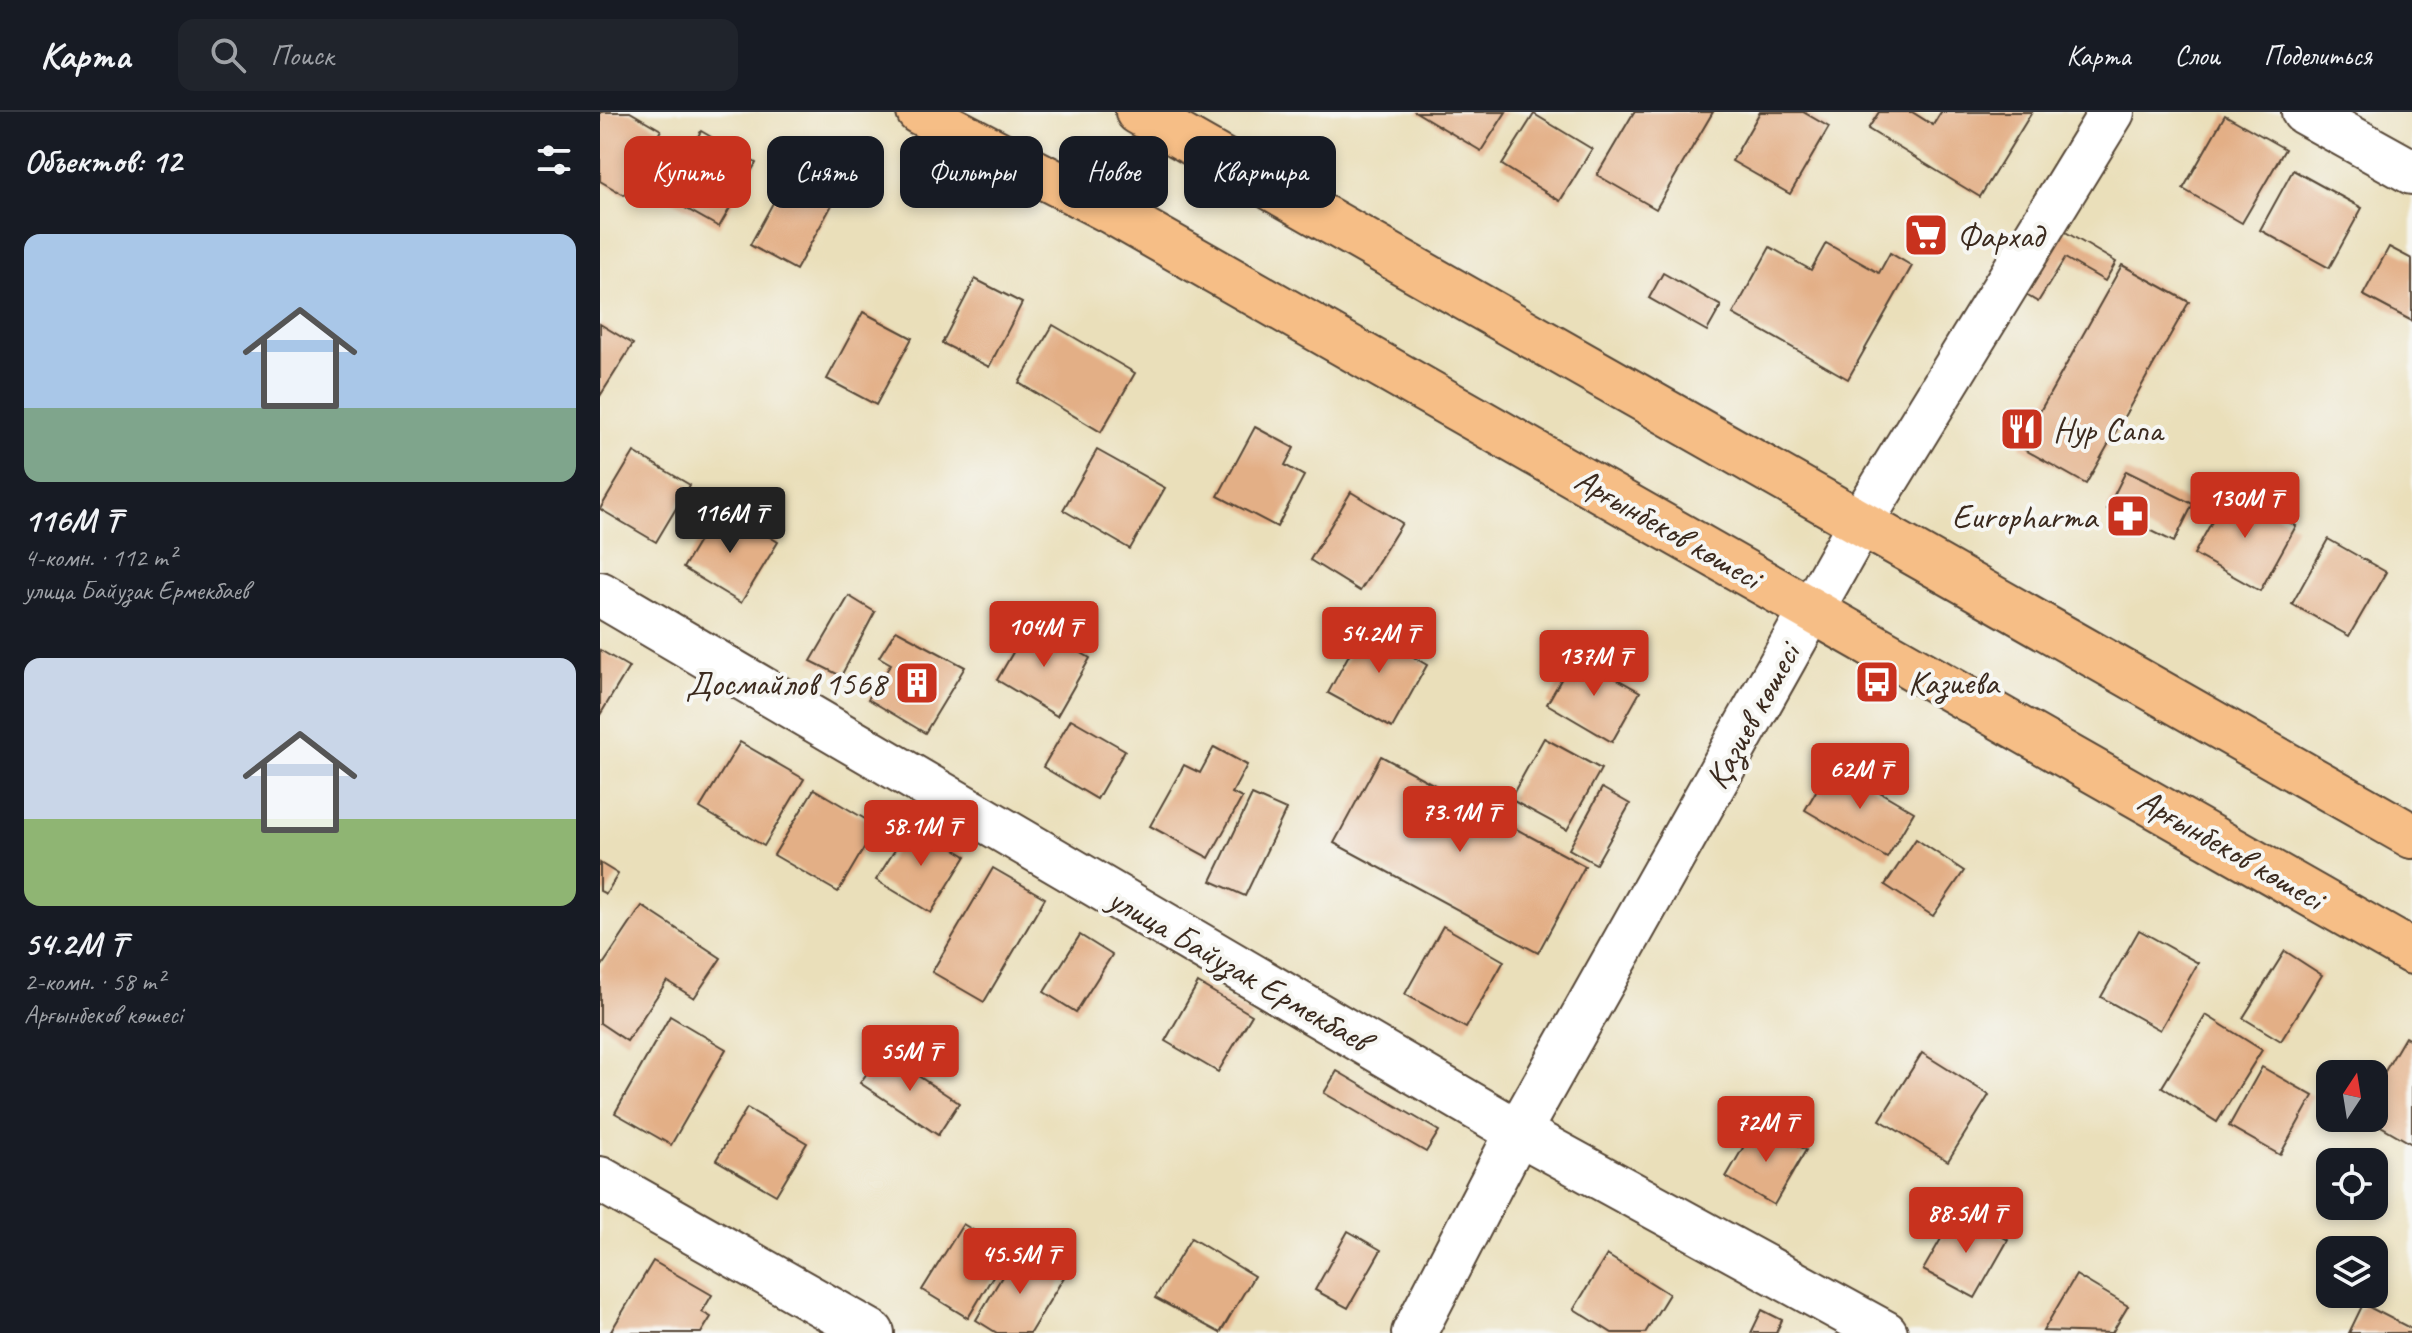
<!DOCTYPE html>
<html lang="ru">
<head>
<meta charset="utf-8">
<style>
	:root { --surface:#171b24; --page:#20242c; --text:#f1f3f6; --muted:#9ea1a6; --line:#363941; --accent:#c8321e }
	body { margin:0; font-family:Caveat,sans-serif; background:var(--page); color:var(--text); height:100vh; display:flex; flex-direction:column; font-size:30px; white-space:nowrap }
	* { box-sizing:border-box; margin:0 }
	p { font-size:26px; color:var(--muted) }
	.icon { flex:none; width:44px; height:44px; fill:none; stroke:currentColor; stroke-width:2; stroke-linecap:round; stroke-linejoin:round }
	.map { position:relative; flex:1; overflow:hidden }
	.panel { display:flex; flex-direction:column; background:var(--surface); width:600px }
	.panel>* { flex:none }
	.banner { position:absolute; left:24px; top:24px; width:760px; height:72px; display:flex; gap:16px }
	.needle { width:52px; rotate:12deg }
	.buttons { position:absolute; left:1716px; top:948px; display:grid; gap:16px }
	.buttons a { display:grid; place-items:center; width:72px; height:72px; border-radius:16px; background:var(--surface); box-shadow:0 4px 12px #0003; font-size:40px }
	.price { position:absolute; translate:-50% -68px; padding:0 18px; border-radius:8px; background:var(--accent); color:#fff; font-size:26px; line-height:52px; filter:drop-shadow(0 2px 4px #0008) }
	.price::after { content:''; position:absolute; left:50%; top:48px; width:24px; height:18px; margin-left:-12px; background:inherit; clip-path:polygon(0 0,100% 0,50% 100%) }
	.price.on { background:#222; color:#fff }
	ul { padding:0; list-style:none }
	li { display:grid; align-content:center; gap:16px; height:424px; padding:0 24px }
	li span { display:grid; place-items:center; height:248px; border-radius:16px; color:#555 }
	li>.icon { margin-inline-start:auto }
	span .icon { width:144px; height:144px; fill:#fffc; stroke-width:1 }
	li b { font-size:34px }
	h2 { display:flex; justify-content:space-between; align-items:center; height:96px; padding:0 24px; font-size:34px }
	.chip { padding:0 28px; border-radius:16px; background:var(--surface); box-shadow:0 4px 12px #0003; font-size:28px; line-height:72px }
	.chip.on { background:var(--accent); color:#fff }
	header { display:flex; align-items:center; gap:48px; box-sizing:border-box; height:112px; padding:0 40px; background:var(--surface); border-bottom:2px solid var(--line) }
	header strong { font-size:38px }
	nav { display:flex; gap:44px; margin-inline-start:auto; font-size:28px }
	.search { width:560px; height:72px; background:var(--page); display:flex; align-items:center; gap:20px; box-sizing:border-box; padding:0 28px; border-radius:16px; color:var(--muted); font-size:30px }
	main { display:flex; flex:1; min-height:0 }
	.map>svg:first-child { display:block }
	.building { fill:#e3af86 }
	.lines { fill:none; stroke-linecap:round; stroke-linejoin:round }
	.minor-casing { stroke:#554535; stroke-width:48 }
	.major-casing { stroke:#554535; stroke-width:48 }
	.minor { stroke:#fff; stroke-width:44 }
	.major { stroke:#f6be86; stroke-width:44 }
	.labels { text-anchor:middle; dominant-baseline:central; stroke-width:8; stroke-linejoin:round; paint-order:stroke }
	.poi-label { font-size:34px; fill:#3b2a1e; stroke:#f6f6f2; text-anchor:start }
	.street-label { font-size:34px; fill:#3b2a1e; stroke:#f6f6f2 }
</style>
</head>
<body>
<header>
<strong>Карта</strong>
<div class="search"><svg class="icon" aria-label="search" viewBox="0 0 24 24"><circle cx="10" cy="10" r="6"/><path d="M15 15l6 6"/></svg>Поиск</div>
<nav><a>Карта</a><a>Слои</a><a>Поделиться</a></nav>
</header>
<main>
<section class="panel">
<h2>Объектов: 12<svg class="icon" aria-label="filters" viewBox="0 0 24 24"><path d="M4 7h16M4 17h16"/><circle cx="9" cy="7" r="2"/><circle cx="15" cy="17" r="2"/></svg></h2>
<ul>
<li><span style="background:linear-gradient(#a9c7e8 70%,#7fa58c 0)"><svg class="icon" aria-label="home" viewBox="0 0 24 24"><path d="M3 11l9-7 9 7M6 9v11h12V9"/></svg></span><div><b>116M ₸</b><p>4-комн. · 112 m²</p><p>улица Байузак Ермекбаев</p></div></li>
<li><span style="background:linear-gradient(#c9d6e8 65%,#8fb573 0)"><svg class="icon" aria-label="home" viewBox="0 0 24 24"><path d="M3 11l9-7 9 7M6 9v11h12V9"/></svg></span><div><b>54.2M ₸</b><p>2-комн. · 58 m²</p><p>Арғынбеков көшесі</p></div></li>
</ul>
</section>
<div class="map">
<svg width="1812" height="1221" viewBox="0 0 1812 1221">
	<rect width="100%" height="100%" fill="#f6f6f2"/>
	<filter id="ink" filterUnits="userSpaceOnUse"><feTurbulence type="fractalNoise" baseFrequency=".0125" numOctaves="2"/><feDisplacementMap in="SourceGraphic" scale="16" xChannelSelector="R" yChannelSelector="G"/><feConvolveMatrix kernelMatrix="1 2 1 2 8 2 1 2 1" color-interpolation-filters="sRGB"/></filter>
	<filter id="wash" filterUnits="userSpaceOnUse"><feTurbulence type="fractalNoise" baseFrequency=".006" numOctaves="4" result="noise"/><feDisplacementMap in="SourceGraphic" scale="32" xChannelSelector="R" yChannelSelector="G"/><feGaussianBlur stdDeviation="1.8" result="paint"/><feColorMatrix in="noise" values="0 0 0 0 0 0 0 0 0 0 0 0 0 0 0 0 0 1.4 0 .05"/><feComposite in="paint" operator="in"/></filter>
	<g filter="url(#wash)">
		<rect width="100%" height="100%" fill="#eadfba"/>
		<g id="blocks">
			<g class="building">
				<path d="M0,0H30L61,18L24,83L0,69Z"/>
				<path d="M816,0H906L881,39Z"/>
				<path d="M1034,0H1113L1056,97L997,63Z"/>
				<path d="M1160,0H1203L1229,15L1190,82L1132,49Z"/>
				<path d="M1279,0H1312L1333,13L1341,0H1432L1380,85L1268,17Z"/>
				<path d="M934,2L992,37L960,89L902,53Z"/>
				<path d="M1625,3L1685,37L1642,111L1583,77Z"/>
				<path d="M101,19L156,51L119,115L64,84Z"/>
				<path d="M1693,58L1762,96L1729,156L1660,118Z"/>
				<path d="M186,67L232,93L196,158L150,133Z"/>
				<path d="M1452,112L1516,150L1505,169L1465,146L1438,190L1414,176Z"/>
				<path d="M1226,131L1279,161L1290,141L1312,154L1248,267L1133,202L1170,135L1211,158Z"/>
				<path d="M1789,135L1812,147V209L1763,183Z"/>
				<path d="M1522,153L1589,190L1486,372L1420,335Z"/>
				<path d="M1063,161L1121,194L1107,219L1049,186Z"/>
				<path d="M375,167L422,191L389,255L342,231Z"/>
				<path d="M263,200L312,226L276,293L227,267Z"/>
				<path d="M0,212L33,232L0,284Z"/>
				<path d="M453,213L535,261L501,320L419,271Z"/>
				<path d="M655,315L694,336L685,353L704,364L677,415L618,384Z"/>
				<path d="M497,338L565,376L530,437L463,398Z"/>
				<path d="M34,340L90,373L56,430L0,397Z"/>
				<path d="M1526,359L1593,392L1574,430L1507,397Z"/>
				<path d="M1630,377L1696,414L1660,479L1594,442Z"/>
				<path d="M751,380L802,411L760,479L710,448Z"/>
				<path d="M120,394L178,430L141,491L83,456Z"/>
				<path d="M1728,427L1786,460L1749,524L1692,492Z"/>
				<path d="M249,484L275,500L241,564L211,549Z"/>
				<path d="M430,511L490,546L457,604L397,568Z"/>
				<path d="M782,513L816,532L810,543L827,553L792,616L728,581L764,515L777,522Z"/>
				<path d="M296,518L365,555L325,621L268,587L291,552L279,545Z"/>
				<path d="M0,538L29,555L0,603Z"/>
				<path d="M975,543L1040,580L1012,630L947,592Z"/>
				<path d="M471,607L525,638L497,687L443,655Z"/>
				<path d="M944,626L1001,657L967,718L910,687Z"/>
				<path d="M140,630L204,667L164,734L100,696Z"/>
				<path d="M614,635L647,653L632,681L642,686L609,746L550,714L584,653L600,661Z"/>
				<path d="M781,644L985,754L938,841L734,731Z"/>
				<path d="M1232,652L1314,700L1287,746L1205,698Z"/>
				<path d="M1002,676L1030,692L996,752L969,737Z"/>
				<path d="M214,677L277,714L238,780L174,743Z"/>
				<path d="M652,683L686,698L645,784L611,769Z"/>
				<path d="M312,711L366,744L331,801L276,768Z"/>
				<path d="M1316,727L1364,759L1333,804L1285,773Z"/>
				<path d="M0,751L18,762L6,782L0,779Z"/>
				<path d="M393,756L445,786L384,890L332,860Z"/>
				<path d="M42,794L121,846L94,886L67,869L27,929L0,911V857Z"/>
				<path d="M843,814L904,849L866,916L805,882Z"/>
				<path d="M1539,818L1598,851L1560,918L1501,885Z"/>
				<path d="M480,823L512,843L476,900L444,880Z"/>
				<path d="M1685,839L1722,863L1681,929L1643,906Z"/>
				<path d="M598,871L652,903L618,960L565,929Z"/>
				<path d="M1606,903L1662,938L1617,1010L1562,975Z"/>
				<path d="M70,904L126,937L71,1033L15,1001Z"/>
				<path d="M1805,925L1812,929V1032L1767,1006H1774V978Z"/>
				<path d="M282,940L359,991L338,1023L260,971Z"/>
				<path d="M1322,941L1389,983L1348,1049L1280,1008Z"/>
				<path d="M1662,955L1713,984L1680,1043L1629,1014Z"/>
				<path d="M737,959L839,1019L826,1040L724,981Z"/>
				<path d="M147,996L207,1031L176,1083L116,1048Z"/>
				<path d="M1158,1010L1206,1038L1174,1093L1126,1065Z"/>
				<path d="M1357,1099L1408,1128L1375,1186L1323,1158Z"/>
				<path d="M363,1112L408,1139L368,1206L322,1178Z"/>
				<path d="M748,1119L781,1138L748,1196L715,1178Z"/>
				<path d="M591,1126L654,1164L620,1221L555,1186Z"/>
				<path d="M418,1138L464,1165L430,1221H397L376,1208Z"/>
				<path d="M1007,1143L1069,1182L1045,1221H1012L974,1197Z"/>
				<path d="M53,1149L112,1183L102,1200L111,1205L101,1221H10Z"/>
				<path d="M1476,1163L1528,1194L1512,1221L1443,1219Z"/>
				<path d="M1763,1192L1812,1217V1221H1749Z"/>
				<path d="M1162,1198L1182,1208L1176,1221H1151Z"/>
			</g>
		</g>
	</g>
	<g filter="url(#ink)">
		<use href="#blocks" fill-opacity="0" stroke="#554535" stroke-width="2"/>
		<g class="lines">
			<g class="minor-casing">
				<g id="minor">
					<path d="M1704,0L1812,60"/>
					<path d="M0,482L918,1020L1285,1221"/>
					<path d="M0,1067L272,1221"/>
					<path d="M814,1221L918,1020L1262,408L1512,0"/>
				</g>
			</g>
			<g class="major-casing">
				<g id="major">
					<path d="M319,0L510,99L1812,840"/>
					<path d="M538,0L1812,724"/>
				</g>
			</g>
			<use href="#minor" class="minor"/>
			<use href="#major" class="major"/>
		</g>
	</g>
	<defs>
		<g id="supermarket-square" transform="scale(2.3)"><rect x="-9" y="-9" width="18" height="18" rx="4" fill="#c8321e" stroke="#f6f6f2"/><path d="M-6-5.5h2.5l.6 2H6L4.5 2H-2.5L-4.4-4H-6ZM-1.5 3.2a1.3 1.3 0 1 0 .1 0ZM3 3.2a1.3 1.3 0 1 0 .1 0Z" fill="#fff"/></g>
		<g id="restaurant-square" transform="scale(2.3)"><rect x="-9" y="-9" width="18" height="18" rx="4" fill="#c8321e" stroke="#f6f6f2"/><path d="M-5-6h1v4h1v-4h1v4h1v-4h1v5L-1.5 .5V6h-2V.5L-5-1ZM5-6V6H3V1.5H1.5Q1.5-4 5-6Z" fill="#fff"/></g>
		<g id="pharmacy-square" transform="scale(2.3)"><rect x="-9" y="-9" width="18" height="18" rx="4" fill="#c8321e" stroke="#f6f6f2"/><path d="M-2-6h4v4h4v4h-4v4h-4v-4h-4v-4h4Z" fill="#fff"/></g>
		<g id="bus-square" transform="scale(2.3)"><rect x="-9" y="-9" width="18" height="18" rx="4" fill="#c8321e" stroke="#f6f6f2"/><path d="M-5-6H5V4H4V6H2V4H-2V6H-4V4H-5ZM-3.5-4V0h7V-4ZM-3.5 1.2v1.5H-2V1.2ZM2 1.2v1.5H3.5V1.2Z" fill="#fff"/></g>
		<g id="building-square" transform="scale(2.3)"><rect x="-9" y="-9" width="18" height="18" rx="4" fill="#c8321e" stroke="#f6f6f2"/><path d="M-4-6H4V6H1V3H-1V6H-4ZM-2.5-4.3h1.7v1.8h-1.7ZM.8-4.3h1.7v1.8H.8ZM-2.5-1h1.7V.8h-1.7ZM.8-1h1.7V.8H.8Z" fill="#fff"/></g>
	</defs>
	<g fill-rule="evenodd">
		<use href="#supermarket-square" x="1326" y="123"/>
		<use href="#restaurant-square" x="1422" y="317"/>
		<use href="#pharmacy-square" x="1528" y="404"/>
		<use href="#bus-square" x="1277" y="570"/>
		<use href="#building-square" x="317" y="571"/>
	</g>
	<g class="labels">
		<g class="poi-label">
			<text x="1357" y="123">Фархад</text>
			<text x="1453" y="317">Нур Сапа</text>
			<text x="1497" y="404" text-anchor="end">Europharma</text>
			<text x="1308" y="570">Казиева</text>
			<text x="286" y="571" text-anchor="end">Досмайлов 1568</text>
		</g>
		<g class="street-label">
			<text transform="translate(1068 416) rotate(30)">Арғынбеков көшесі</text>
			<text transform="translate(1152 604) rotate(-61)">Қазиев көшесі</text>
			<text transform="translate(1631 737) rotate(30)">Арғынбеков көшесі</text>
			<text transform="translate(639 857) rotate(30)">улица Байузак Ермекбаев</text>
		</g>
	</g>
</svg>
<div class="buttons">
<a><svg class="needle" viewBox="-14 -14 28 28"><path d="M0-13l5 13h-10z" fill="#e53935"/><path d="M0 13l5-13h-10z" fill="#9ea1a6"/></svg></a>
<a><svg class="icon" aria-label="locate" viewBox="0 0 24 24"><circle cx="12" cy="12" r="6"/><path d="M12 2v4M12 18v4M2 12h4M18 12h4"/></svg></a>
<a><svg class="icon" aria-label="layers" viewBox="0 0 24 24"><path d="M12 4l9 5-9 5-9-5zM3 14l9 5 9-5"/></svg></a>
</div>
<b class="price" style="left:1645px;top:428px">130M ₸</b>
<b class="price on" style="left:130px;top:443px">116M ₸</b>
<b class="price" style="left:444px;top:557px">104M ₸</b>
<b class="price" style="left:779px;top:563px">54.2M ₸</b>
<b class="price" style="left:994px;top:586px">137M ₸</b>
<b class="price" style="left:1260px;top:699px">62M ₸</b>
<b class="price" style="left:860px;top:742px">73.1M ₸</b>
<b class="price" style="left:321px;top:756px">58.1M ₸</b>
<b class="price" style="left:310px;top:981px">55M ₸</b>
<b class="price" style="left:1166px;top:1052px">72M ₸</b>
<b class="price" style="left:1366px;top:1143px">88.5M ₸</b>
<b class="price" style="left:420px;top:1184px">45.5M ₸</b>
<div class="banner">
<a class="chip on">Купить</a>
<a class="chip">Снять</a>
<a class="chip">Фильтры</a>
<a class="chip">Новое</a>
<a class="chip">Квартира</a>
</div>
</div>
</main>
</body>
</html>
